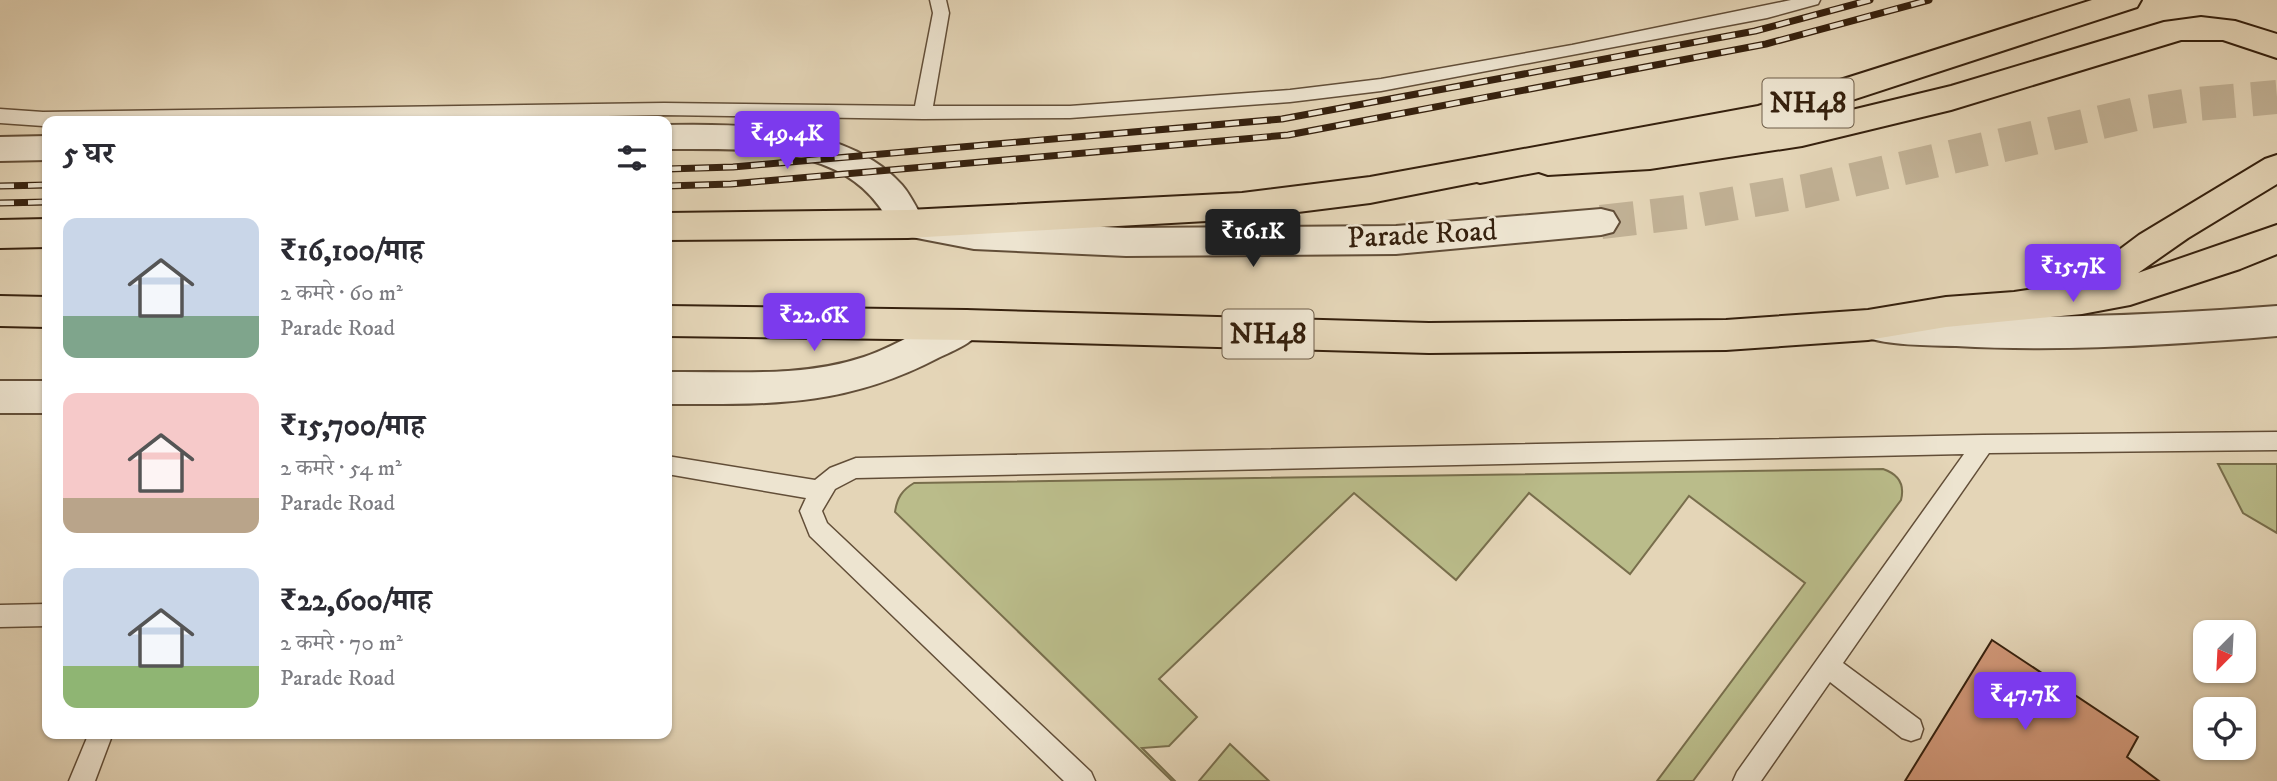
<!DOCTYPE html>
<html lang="hi">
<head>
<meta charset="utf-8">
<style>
	:root { --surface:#fff; --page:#f7f7f7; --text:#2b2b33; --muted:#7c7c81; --accent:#7c3aed }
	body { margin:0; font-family:"IM FELL DW Pica","Noto Serif Devanagari",serif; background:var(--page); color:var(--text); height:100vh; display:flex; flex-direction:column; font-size:26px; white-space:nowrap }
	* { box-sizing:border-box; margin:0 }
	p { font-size:23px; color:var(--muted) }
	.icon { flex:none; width:38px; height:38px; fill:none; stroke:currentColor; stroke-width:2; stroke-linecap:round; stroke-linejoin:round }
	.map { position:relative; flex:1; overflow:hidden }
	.side { position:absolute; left:42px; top:116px; width:630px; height:623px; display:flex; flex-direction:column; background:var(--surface); border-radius:14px; box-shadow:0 2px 5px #0004 }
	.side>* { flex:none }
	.needle { width:46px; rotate:204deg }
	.tools { position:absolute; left:2193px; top:620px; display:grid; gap:14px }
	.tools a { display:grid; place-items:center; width:63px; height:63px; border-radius:14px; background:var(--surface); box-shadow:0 2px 5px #0004; font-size:35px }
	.price { position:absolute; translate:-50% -60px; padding:0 16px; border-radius:7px; background:var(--accent); color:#fff; font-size:23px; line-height:46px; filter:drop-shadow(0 2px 4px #0008) }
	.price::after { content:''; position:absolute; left:50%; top:42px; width:21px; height:16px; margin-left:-10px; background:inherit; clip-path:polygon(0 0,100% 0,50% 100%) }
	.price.current { background:#222; color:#fff }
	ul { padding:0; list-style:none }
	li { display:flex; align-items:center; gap:21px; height:175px; padding:0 21px }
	li span { display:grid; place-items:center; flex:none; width:196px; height:140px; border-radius:14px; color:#555 }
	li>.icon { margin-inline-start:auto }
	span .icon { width:84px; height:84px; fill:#fffc; stroke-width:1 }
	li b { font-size:30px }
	h2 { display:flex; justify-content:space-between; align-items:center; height:84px; padding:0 21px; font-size:30px }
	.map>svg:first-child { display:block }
	.green { fill:#babc8a; stroke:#786e4c; stroke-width:2 }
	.building { fill:#d09778; stroke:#36210e; stroke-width:2 }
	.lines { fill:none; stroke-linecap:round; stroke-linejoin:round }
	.tertiary-tunnel { stroke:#c1b195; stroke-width:34; stroke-dasharray:34 17; stroke-linecap:butt }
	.service-casing { stroke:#624e38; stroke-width:3 }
	.tertiary-casing { stroke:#624e38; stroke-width:4 }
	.trunk-casing { stroke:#36210e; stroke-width:4 }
	.motorway-casing { stroke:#36210e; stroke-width:4 }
	.service { fill:#ede4d0; fill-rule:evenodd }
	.tertiary { fill:#ede4d0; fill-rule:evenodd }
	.trunk { fill:#e4d5b7; fill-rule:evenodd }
	.motorway { fill:#e4d5b7; fill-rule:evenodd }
	.rail-casing { stroke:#36210e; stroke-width:7 }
	.rail { stroke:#ede4d0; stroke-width:4.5; stroke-dasharray:14; stroke-linecap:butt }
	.labels { text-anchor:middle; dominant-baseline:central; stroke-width:5; stroke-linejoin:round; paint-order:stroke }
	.shield { fill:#ede4d0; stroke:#6d5c48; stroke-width:2 }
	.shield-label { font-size:28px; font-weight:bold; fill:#36210e }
	.street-label { font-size:30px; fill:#36210e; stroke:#ede4d0 }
</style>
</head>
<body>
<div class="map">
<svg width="2277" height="781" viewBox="0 0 2277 781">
	<rect width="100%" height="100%" fill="#e4d5b7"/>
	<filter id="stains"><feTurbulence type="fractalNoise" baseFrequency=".00286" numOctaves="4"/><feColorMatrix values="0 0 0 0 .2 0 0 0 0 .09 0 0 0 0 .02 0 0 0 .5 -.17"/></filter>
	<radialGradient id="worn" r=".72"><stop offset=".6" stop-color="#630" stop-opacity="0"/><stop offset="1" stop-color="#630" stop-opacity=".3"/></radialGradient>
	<g class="green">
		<path d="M2218,464H2277V533L2243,513Z"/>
		<path d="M1883,469C1898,474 1905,484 1901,500L1693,781H1657L1805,583L1689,496L1630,574L1529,493L1456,580L1354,493L1159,679L1197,717L1169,746L1142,748L1175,781H1172L895,512C897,498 902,490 914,483Z"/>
		<path d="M1230,744L1269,781H1199Z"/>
	</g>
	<path class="building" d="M1992,640L2138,737L2127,757L2159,781H1905Z"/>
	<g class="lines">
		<path class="tertiary-tunnel" d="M1601,222L1686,212L1805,191L2136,114L2197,104L2277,97"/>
		<g class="service-casing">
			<g id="service">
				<path d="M930,0H946L949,13L933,106H1070L1290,90L1381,79L1572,45L1791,0H1820L1818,4L1767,18L1381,91L1290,102L1070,118L923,119L664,115L338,121H47V125L43,126L0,123V109L43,112L664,103L915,106L933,13Z"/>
				<path d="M2277,432V450L1989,453L1843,663L1920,720L1923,729L1920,738L1911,741L1902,738L1830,682L1761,781H1733L1737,772L1964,454L856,478L835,489L822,511L827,523L1091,772L1095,781H1064L810,536L800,511L806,498L667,474V456L815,480L830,468L856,458L1983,435Z"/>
				<path d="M47,604V626L0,627V605Z"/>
				<path d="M89,733H113L95,781H69Z"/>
			</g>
		</g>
		<g class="tertiary-casing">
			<g id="tertiary">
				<path d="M667,125C742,124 848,124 902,185C909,193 914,203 919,212L974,221L1126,228L1396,226L1601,209L1613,212L1619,222L1613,232L1601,235L1396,254L1126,256L974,249L896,234C890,224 885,214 879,206C833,142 735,150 667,149Z"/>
				<path d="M47,136V160L0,161V137Z"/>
				<path d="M2277,306V336C2170,345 2063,352 1956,346C1925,345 1891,346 1861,336L1855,325L1861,314L1874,310C2009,322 2142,316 2277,306Z"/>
				<path d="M966,310L979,314L985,325C976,342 955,350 938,358C842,408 770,404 667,404V372C733,371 801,378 864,357C900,345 931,322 966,310Z"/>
				<rect x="0" y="381" width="47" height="32"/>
			</g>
		</g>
		<g class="trunk-casing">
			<g id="trunk">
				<path d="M2201,17L2235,21L2277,34V58L2223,40H2181L1951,110L1802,146L1650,169L1548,175L1536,171L1531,162L1536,153L1548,149L1650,144L1802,122L1951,86L2164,22Z"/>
				<path d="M2277,155V184L2188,238L2138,273L2277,225V254L2240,269L2130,305L2082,314L1946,327L1868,340L1726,350L1429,353L966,340L667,336V306L966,310L1429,323L1726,320L1868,310L1946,297L2014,292L2075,283L2139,235L2265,159Z"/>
				<path d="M1480,157L1492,161L1497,170L1492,179L1370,203L1242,219L908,238L667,240V213L908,210L1242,193L1370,177Z"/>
				<path d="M47,219V247L0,248V220Z"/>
				<path d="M0,296L47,297V327L0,326Z"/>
			</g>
		</g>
		<g class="motorway-casing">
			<path id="motorway" d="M2092,0H2141L2137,7L1760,130L1480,183L1468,179L1463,170L1468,161L1480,157L1758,106Z"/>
		</g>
		<use href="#service" class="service"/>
		<use href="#tertiary" class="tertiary"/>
		<use href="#trunk" class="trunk"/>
		<use href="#motorway" class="motorway"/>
		<g class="rail-casing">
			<g id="rail">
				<path d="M667,169L733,167L1282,119L1755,31L1870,0"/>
				<path d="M0,186L47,185"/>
				<path d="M667,186L731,184L1288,135L1766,44L1929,0"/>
				<path d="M0,203L47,202"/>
			</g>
		</g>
		<use href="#rail" class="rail"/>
	</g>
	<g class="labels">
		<g class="shield">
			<rect x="1762.5" y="78.5" width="91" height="49" rx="5"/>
			<rect x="1222.5" y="309.5" width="91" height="49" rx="5"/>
		</g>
		<g class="shield-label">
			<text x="1808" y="103">NH48</text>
			<text x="1268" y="334">NH48</text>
		</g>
		<g class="street-label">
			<text transform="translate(1422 235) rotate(-3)">Parade Road</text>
		</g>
	</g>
	<rect width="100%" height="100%" filter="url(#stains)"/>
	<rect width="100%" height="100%" fill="url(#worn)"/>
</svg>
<div class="tools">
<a><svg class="needle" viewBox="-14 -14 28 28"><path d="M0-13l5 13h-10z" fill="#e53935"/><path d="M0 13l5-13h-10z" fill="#7c7c81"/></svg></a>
<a><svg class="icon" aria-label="locate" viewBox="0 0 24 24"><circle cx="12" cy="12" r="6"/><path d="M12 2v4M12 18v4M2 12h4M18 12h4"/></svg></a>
</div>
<b class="price" style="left:787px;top:171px">₹49.4K</b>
<b class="price current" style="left:1253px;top:269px">₹16.1K</b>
<b class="price" style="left:2073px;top:304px">₹15.7K</b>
<b class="price" style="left:814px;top:353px">₹22.6K</b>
<b class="price" style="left:2025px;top:732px">₹47.7K</b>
<section class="side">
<h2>5 घर<svg class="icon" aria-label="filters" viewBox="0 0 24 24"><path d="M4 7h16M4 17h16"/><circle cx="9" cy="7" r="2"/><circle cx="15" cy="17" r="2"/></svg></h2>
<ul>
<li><span style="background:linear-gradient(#c9d6e8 70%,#7fa58c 0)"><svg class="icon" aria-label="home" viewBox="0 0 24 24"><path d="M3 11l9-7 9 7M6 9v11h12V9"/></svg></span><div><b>₹16,100/माह</b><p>2 कमरे · 60 m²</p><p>Parade Road</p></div></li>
<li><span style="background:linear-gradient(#f6c9c9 75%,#b9a48a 0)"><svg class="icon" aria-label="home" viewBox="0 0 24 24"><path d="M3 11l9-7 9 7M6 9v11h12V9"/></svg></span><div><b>₹15,700/माह</b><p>2 कमरे · 54 m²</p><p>Parade Road</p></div></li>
<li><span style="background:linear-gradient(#c9d6e8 70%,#8fb573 0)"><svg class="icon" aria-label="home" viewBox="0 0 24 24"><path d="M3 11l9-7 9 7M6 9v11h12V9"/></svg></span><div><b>₹22,600/माह</b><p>2 कमरे · 70 m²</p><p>Parade Road</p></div></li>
</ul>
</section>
</div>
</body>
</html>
